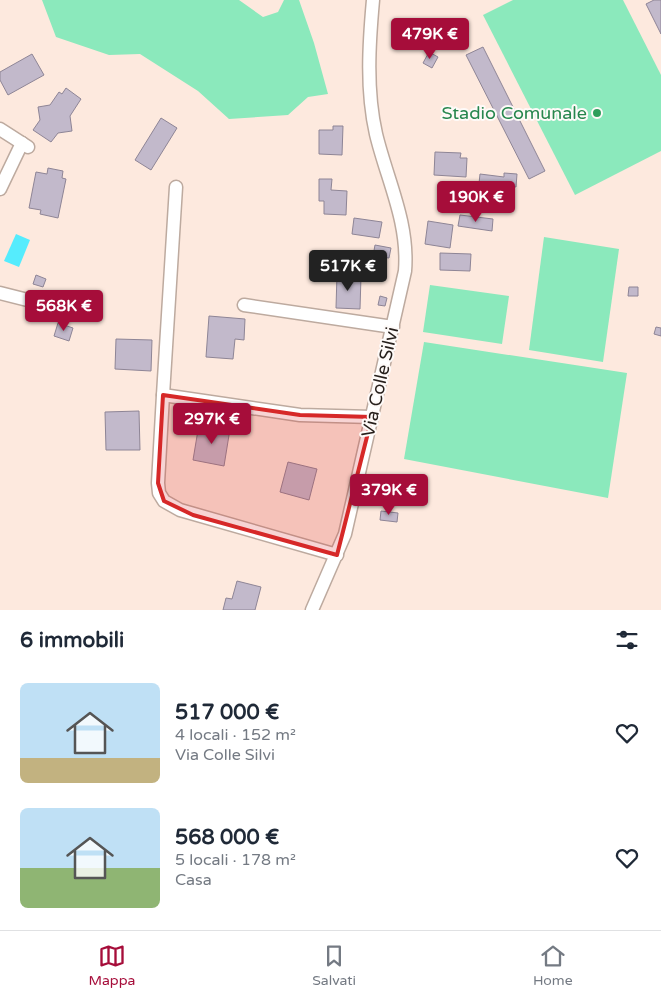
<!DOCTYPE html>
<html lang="it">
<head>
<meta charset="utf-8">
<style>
	:root { --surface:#fff; --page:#f6f6f7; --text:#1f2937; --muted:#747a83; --line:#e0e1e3; --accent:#a60d3a }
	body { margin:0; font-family:"Varela Round",sans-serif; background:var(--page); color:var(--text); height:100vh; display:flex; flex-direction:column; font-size:19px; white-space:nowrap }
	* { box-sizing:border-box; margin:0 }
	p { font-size:16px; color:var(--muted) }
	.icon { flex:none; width:28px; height:28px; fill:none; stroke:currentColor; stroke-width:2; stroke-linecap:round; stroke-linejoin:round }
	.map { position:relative; height:610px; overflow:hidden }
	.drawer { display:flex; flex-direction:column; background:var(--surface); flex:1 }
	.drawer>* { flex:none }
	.price { position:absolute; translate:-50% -42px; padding:0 11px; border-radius:5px; background:var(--accent); color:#fff; font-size:16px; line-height:32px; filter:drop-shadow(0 1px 2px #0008) }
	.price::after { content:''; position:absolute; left:50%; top:30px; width:15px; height:11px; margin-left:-8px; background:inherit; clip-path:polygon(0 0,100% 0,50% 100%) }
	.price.active { background:#222; color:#fff }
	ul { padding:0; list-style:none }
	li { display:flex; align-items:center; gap:15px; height:125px; padding:0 20px }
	li span { display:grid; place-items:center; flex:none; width:140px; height:100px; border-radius:8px; color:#555 }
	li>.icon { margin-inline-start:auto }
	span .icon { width:60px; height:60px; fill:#fffc; stroke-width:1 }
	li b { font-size:21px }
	h2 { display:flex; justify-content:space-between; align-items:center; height:60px; padding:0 20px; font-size:21px }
	.menu { display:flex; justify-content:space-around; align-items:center; height:70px; border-top:1px solid var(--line); background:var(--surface); font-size:14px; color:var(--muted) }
	.menu a { display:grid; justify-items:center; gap:2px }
	.menu .active { color:var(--accent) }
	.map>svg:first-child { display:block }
	.green { fill:#8be9bc }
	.water { fill:#55ecfd }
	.building { fill:#c2b9cb; stroke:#8e8596 }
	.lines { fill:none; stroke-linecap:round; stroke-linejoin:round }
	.minor-casing { stroke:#bdaa9f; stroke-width:15 }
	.minor { stroke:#fff; stroke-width:12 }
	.marked { fill:#d62828; fill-opacity:0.2; stroke:#d62828; stroke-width:4; stroke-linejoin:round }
	.leisure-dot { fill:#2e9e5b; stroke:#fefaf8; stroke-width:2 }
	.labels { text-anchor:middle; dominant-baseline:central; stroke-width:4; stroke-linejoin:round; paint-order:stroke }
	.leisure-label { font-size:18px; fill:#27864d; stroke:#fefaf8; text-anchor:end }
	.street-label { font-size:18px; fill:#261f1b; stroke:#fefaf8 }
</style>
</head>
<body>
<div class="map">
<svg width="661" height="610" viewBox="0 0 661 610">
	<rect width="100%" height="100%" fill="#fde9de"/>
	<g class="green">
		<path d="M42,0H239L263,17L278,12L284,0H299L314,43L328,94L308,97L288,115L229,119L198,91L140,54L109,55L56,37Z"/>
		<path d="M513,0H623L661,75V151L575,195L483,15Z"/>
		<path d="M544,237L619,249L603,362L529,350Z"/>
		<path d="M430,285L509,296L502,344L423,332Z"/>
		<path d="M424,342L627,373L608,498L404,459Z"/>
	</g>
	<path class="water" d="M16,234L30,240L19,267L4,261Z"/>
	<g class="building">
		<path d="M654,0H661V34L646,4Z"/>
		<path d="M483,47L545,171L529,179L466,55Z"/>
		<path d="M429,52L438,57L432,68L423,63Z"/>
		<path d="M32,54L44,75L8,95L0,80V72Z"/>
		<path d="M66,88L81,99L70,116L72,131L58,133L51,142L33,130L40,120L38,107L50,105L59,92L62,94Z"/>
		<path d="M161,118L177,128L151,170L135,160Z"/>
		<path d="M333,126H343L342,155L319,154V130H333Z"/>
		<path d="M435,152L461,153L460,158H467L466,177L434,175Z"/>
		<path d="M48,168L63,171L62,178L66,179L58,218L40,214L41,210L29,208L36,172L47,174Z"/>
		<path d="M504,173L517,174L516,187L505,185L503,196L478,193L480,174L504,177Z"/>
		<path d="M319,179H332L331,190L347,191L346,215L324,214V201H319Z"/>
		<path d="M460,215L493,219L492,231L458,226Z"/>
		<path d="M354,218L382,222L379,238L352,234Z"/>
		<path d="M428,221L453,225L450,248L425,244Z"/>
		<path d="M375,245L391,248L389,258L373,256Z"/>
		<path d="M440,253L471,254L470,271L440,270Z"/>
		<path d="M337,274L361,276L360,309L336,308Z"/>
		<path d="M36,275L46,279L43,287L33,284Z"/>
		<path d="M629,287H638V296H628Z"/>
		<path d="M380,296L387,298L385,306L378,305Z"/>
		<path d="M209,316L245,319L244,340L235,339L233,359L206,357Z"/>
		<path d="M58,323L73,328L69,341L54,336Z"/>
		<path d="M656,327L661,328V336L654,334Z"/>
		<path d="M116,339L152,340L151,371L115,369Z"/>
		<path d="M139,411L140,450H106L105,412Z"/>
		<path d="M199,424L230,429L224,466L193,460Z"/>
		<path d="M288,462L317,469L309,500L280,492Z"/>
		<path d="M381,511L398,513L397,522L380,520Z"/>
		<path d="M237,581L261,587L255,610H223L226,598L232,599Z"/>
	</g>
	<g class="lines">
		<g class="minor-casing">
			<g id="minor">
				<path d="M0,129L28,147"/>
				<path d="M0,189L22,143"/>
				<path d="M0,293L79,313"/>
				<path d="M244,305L393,327"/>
				<path d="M163,395L176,187"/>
				<path d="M337,555L180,510L164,501L159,493L158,483L163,395L300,415L372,417"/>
				<path d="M312,610L345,534L405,271C409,222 387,180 376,134C366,90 369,44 373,0"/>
			</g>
		</g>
		<use href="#minor" class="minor"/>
	</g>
	<path class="marked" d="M163,395L300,415L372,417L337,555L193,515L164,501L158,483Z"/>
	<circle class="leisure-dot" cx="597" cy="113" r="5"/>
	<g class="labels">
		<g class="leisure-label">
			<text x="587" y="113">Stadio Comunale</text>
		</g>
		<g class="street-label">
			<text transform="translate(380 382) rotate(-77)">Via Colle Silvi</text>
		</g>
	</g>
</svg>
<b class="price" style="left:430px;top:60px">479K €</b>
<b class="price" style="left:476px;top:223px">190K €</b>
<b class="price active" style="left:348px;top:292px">517K €</b>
<b class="price" style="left:64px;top:332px">568K €</b>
<b class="price" style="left:212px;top:445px">297K €</b>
<b class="price" style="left:389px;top:516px">379K €</b>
</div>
<section class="drawer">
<h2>6 immobili<svg class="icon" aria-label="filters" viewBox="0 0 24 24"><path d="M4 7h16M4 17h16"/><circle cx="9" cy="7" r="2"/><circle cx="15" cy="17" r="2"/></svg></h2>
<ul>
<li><span style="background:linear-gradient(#bfe0f5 75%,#c2b280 0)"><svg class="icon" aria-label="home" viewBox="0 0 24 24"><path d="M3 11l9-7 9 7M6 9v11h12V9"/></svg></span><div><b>517 000 €</b><p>4 locali · 152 m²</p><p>Via Colle Silvi</p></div><svg class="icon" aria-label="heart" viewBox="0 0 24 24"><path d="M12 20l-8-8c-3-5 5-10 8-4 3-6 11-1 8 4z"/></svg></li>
<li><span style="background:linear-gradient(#bfe0f5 60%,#8fb573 0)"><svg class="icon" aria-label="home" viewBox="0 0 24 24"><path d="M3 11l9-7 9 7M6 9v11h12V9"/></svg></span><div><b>568 000 €</b><p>5 locali · 178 m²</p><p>Casa</p></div><svg class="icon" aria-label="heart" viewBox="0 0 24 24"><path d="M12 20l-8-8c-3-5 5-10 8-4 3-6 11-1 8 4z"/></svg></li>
</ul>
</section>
<nav class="menu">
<a class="active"><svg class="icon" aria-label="map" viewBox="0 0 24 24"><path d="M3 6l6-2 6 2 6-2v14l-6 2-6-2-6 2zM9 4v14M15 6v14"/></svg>Mappa</a>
<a><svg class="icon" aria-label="saved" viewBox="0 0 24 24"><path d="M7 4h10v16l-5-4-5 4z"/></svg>Salvati</a>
<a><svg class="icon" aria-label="home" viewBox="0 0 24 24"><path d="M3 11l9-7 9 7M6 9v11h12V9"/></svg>Home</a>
</nav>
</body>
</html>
